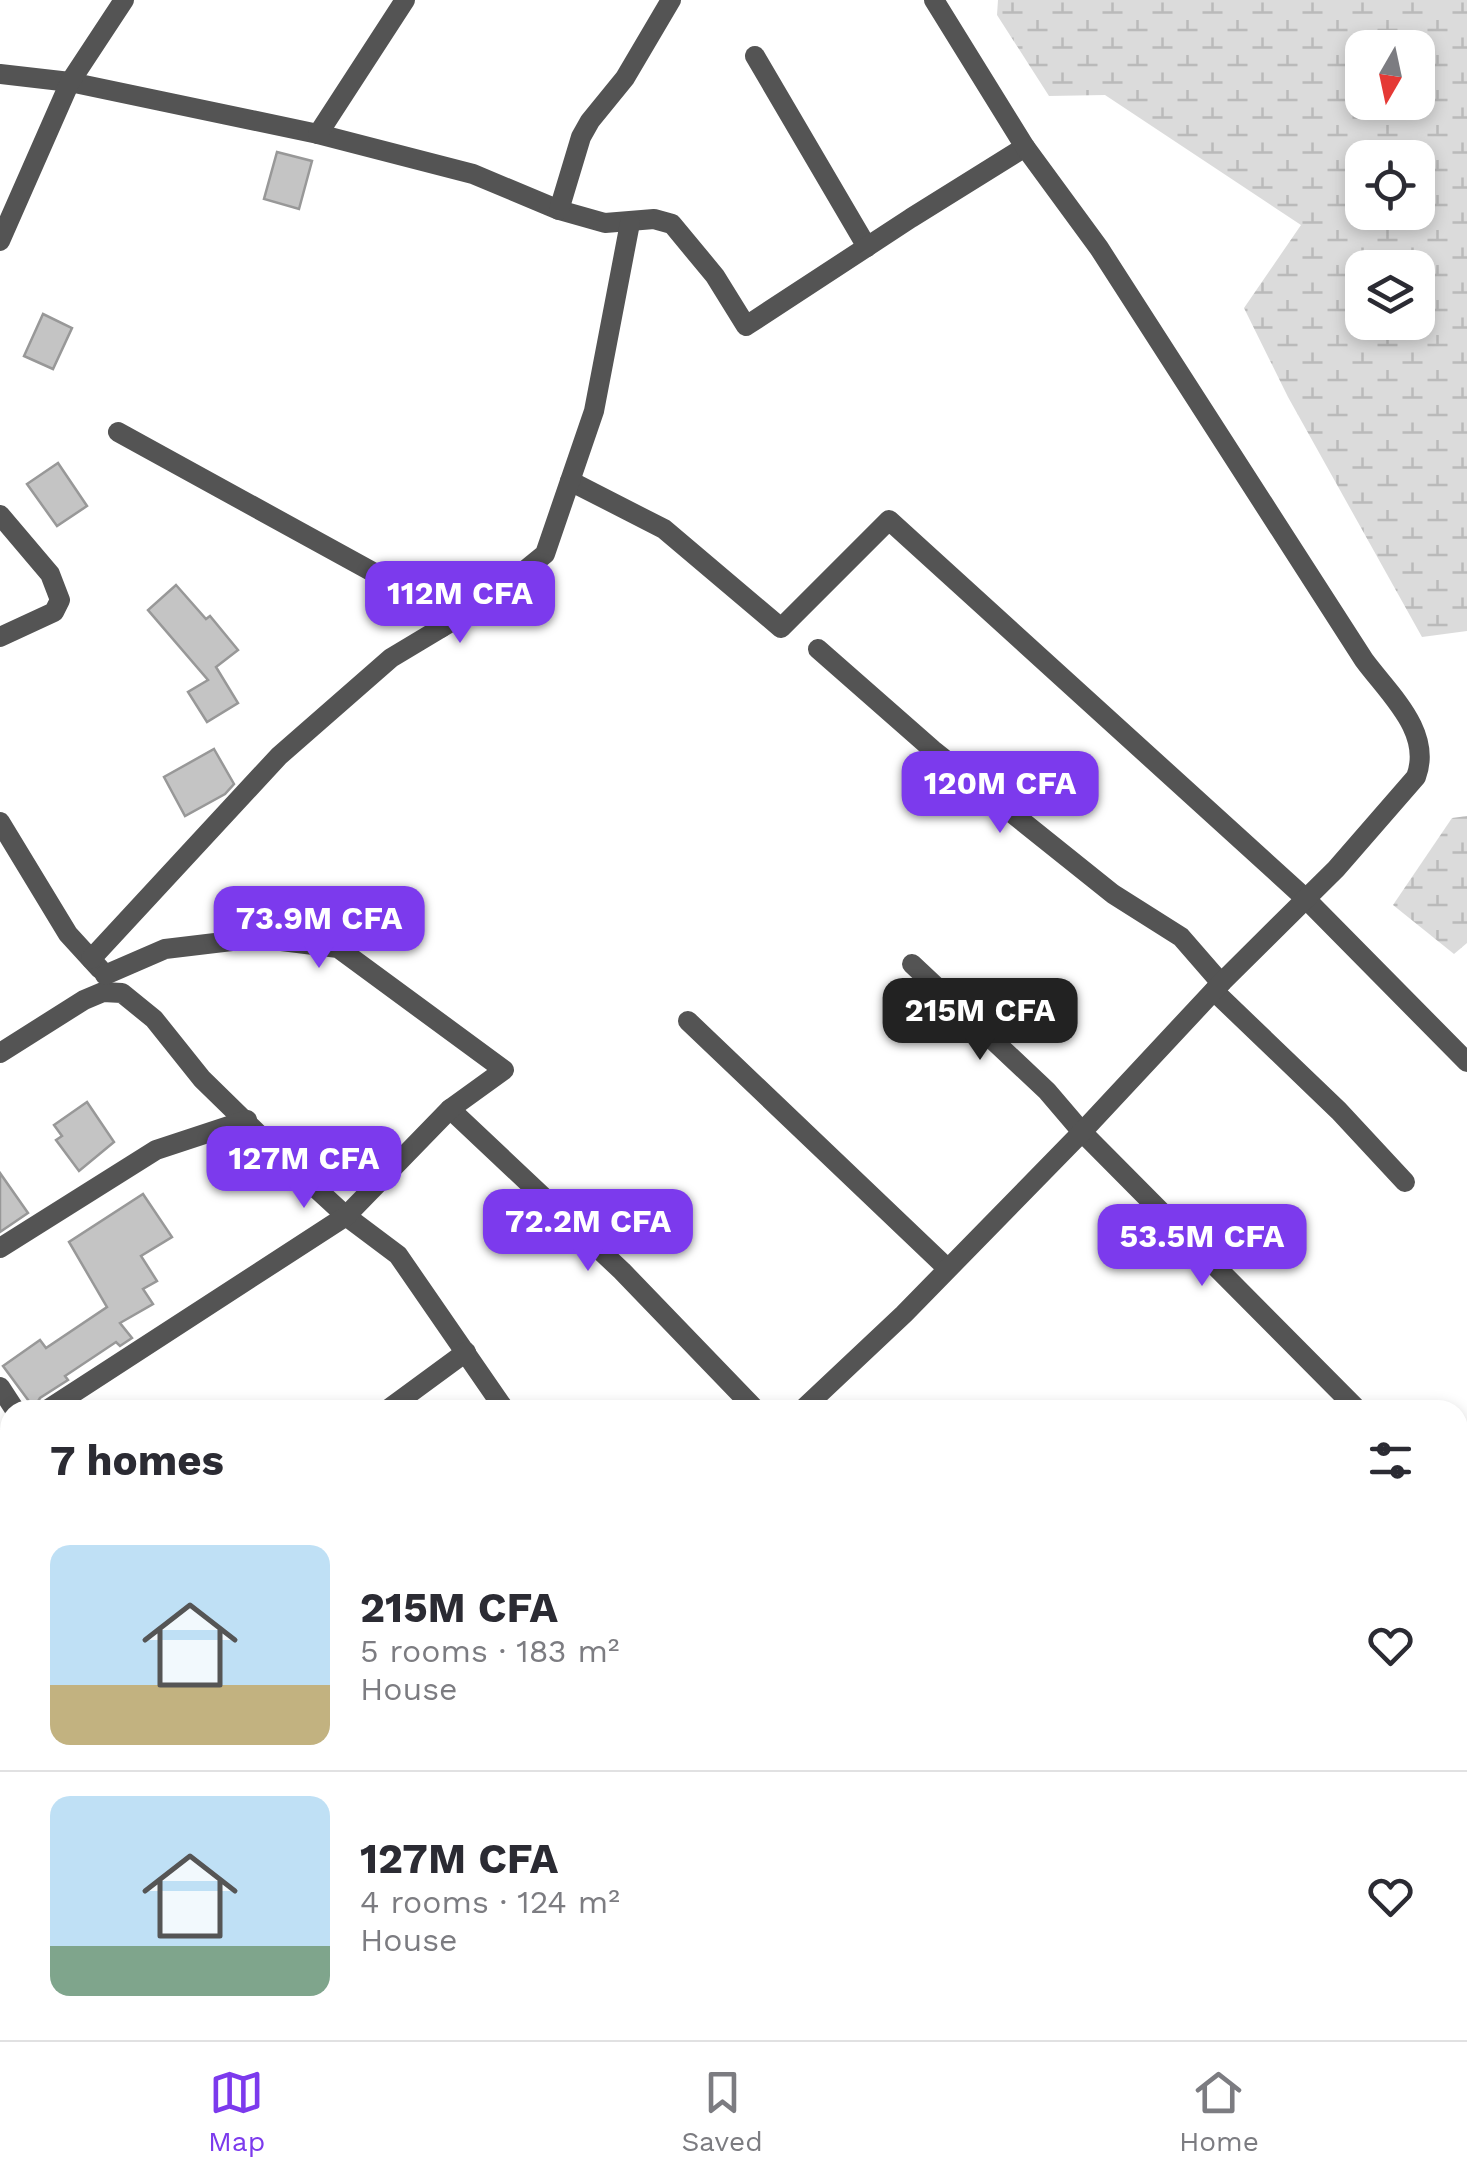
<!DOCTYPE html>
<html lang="en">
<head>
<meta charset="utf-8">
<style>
	:root { --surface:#fff; --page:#f2f2f3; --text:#2b2b33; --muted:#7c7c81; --line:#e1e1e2; --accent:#7c3aed }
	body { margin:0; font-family:"Work Sans",sans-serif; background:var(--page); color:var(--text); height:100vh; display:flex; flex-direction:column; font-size:38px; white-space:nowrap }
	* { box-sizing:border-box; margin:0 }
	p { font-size:32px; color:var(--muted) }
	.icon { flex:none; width:55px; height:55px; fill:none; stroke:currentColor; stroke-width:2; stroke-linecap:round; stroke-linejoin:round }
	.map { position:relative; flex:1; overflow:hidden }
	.details { position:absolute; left:0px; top:1400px; width:1468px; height:640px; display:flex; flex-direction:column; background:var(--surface); border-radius:30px 30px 0 0; box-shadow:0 5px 15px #0003 }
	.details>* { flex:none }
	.needle { width:65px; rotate:189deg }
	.controls { position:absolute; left:1345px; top:30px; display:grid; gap:20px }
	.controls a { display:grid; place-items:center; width:90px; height:90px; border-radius:20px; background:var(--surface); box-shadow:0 5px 15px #0003; font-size:50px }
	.price { position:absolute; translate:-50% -85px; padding:0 22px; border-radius:20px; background:var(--accent); color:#fff; font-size:32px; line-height:65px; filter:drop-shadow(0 2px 5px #0008) }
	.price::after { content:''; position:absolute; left:50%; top:60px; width:30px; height:22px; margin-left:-15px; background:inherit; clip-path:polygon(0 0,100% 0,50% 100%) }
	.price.current { background:#222; color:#fff }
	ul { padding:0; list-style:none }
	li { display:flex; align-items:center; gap:30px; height:250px; padding:0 50px }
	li+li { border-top:2px solid var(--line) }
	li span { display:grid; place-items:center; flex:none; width:280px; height:200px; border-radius:20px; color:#555 }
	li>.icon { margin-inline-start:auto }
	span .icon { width:120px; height:120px; fill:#fffc; stroke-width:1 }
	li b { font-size:42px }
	h2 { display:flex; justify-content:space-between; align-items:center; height:120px; padding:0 50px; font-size:42px }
	.dock { display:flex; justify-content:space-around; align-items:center; height:140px; border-top:2px solid var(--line); background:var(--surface); font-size:28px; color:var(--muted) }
	.dock a { display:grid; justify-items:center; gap:5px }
	.dock .current { color:var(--accent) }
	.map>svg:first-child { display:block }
	.wetland { fill:url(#wetland-marsh); fill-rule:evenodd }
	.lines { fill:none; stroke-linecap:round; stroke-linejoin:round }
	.river { stroke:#a2a2a2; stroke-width:35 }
	.building { fill:#c4c4c4; stroke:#989898; stroke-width:2.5 }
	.minor { stroke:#545454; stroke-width:20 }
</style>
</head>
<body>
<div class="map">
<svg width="1467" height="2040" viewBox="0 0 1467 2040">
	<defs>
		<pattern id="wetland-marsh" width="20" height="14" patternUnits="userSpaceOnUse" patternTransform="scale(2.5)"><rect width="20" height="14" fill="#dbdbdb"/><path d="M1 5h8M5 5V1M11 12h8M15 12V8" fill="none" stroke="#bababa"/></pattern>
	</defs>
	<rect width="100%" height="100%" fill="#fff"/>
	<g class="wetland">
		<path d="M998,0H1467V631L1422,637L1288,397L1244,308L1301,225L1105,95L1049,96L997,15ZM1362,48H1418V102H1362ZM1362,158H1418V212H1362ZM1362,268H1418V322H1362Z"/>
		<path d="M1467,816V943L1454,954L1393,905L1452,818Z"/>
		<path d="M1467,1442V2040H1155L1148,2030H1458V1453Z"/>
	</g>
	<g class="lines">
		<g class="river">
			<path d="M1458,1729H1467"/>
			<path d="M1276,2040L1277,2030"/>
		</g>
	</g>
	<g class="building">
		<path d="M277,152L312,161L299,209L264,199Z"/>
		<path d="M43,314L72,328L53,369L24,356Z"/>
		<path d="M58,463L87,506L57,526L27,484Z"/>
		<path d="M176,585L206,619L210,616L238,650L216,667L238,703L207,722L188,692L208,680L148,610Z"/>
		<path d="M214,749L234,784L225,794L185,816L164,777Z"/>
		<path d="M87,1102L114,1142L79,1171L56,1140L62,1136L54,1125Z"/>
		<path d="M0,1173L28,1213L0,1232Z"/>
		<path d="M143,1194L172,1237L141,1256L157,1281L143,1289L153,1304L120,1323L132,1338L120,1346L116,1342L65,1376L68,1380L40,1398L34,1408L3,1366L40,1340L46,1348L107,1307L69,1242Z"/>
	</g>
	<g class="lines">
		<g class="minor">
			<path d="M755,56L867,247"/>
			<path d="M0,74L70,82L318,134L473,174L559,210L605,223L654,219L672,224L715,276L746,326L911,218L1025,147"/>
			<path d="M318,134L405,0"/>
			<path d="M559,210L581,137L590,121L625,78L671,0"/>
			<path d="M0,241L70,82L124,0"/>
			<path d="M118,432L411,593L441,628"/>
			<path d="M570,481L664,529L781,628L889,520L1306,899L1467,1062"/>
			<path d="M0,515L50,574L60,600L54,612L0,637"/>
			<path d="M818,649L933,750L1113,894L1181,937L1221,983"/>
			<path d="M0,822L68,934L100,969"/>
			<path d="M91,959L279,756L391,658L491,598L545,554L594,411L630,223"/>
			<path d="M912,964L1047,1091L1082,1132L1358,1410"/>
			<path d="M1214,991L1339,1111L1405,1182"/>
			<path d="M688,1021L947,1268"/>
			<path d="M0,1053L84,1000L103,992L122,993L154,1019L202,1079L284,1159L346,1216L398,1255L505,1410"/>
			<path d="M450,1109L622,1271L756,1410"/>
			<path d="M0,1248L156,1150L247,1120"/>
			<path d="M0,1387L15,1410"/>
			<path d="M47,1410L346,1216L450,1109L504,1070L338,948L257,938L165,949L105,975"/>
			<path d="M387,1410L466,1352"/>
			<path d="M802,1410L904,1314L1082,1132L1221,983L1336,869L1416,777C1433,732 1389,694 1364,660L1099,248L1025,147L934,0"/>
			<path d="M0,1442L10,1435"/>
			<path d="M0,1931L10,1936"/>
			<path d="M528,2030L534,2040"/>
			<path d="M138,2040L140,2030"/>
		</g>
	</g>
</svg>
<div class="controls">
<a><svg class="needle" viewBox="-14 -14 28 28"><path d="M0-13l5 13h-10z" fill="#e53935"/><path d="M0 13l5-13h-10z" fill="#7c7c81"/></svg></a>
<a><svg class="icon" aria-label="locate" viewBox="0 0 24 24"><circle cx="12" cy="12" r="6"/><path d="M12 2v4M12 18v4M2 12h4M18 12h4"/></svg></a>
<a><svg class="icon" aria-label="layers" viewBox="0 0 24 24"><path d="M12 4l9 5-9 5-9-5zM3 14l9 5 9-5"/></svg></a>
</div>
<b class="price" style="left:460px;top:646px">112M CFA</b>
<b class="price" style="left:1000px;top:836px">120M CFA</b>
<b class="price" style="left:319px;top:971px">73.9M CFA</b>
<b class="price current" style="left:980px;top:1063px">215M CFA</b>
<b class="price" style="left:304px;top:1211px">127M CFA</b>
<b class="price" style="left:588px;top:1274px">72.2M CFA</b>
<b class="price" style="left:1202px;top:1289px">53.5M CFA</b>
<section class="details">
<h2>7 homes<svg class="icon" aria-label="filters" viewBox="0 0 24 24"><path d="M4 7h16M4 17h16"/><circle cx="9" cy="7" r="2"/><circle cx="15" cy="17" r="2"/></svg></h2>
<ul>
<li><span style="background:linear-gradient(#bfe0f5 70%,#c2b280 0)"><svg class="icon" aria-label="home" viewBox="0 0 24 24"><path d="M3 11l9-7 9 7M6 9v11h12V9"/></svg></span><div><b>215M CFA</b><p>5 rooms · 183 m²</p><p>House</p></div><svg class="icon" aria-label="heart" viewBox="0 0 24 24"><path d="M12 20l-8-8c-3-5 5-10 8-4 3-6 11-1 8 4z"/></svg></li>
<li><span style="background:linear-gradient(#bfe0f5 75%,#7fa58c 0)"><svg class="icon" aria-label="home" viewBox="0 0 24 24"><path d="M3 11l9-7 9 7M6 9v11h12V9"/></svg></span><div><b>127M CFA</b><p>4 rooms · 124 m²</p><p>House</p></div><svg class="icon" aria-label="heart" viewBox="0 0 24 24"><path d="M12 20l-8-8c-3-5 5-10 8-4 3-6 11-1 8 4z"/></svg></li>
</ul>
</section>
</div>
<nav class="dock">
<a class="current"><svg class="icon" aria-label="map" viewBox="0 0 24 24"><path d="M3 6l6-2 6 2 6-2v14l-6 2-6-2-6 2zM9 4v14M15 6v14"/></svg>Map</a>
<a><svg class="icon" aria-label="saved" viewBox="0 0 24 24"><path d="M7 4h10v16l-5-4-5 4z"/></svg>Saved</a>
<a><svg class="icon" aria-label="home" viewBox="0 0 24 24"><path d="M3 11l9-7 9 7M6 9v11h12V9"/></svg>Home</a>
</nav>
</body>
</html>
